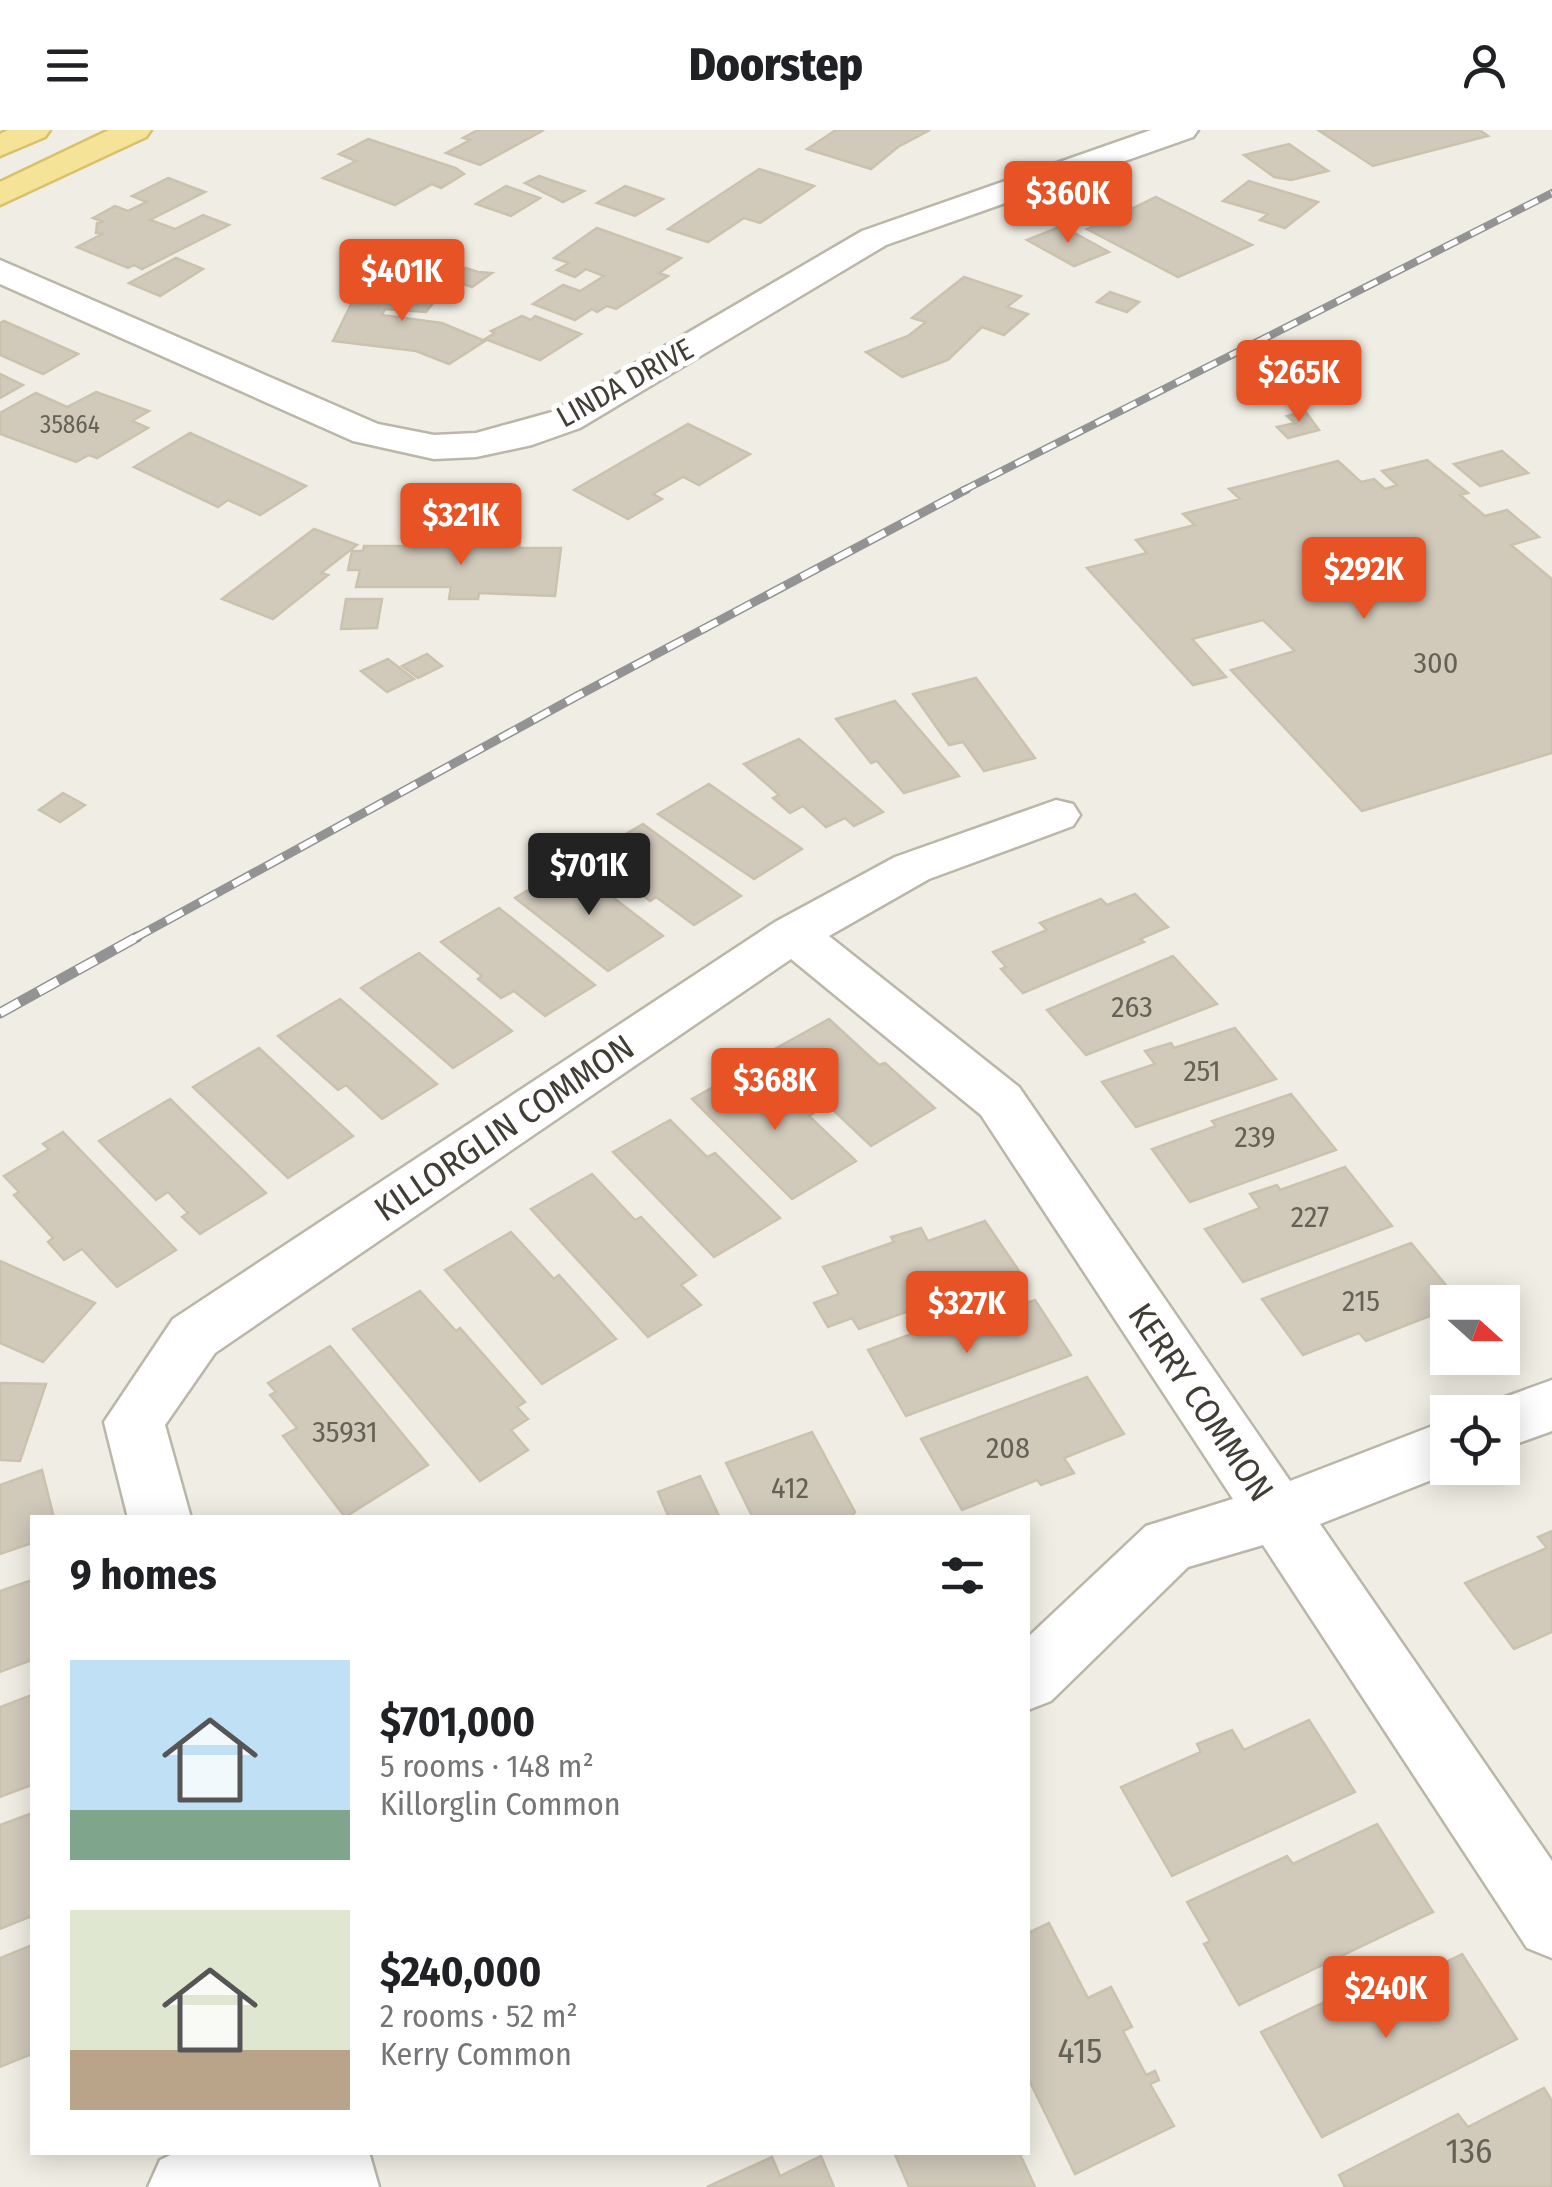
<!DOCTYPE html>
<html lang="en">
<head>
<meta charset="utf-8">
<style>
	:root { --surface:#fff; --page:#f6f6f6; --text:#202124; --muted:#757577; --accent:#e75324 }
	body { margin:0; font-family:"Fira Sans Condensed",sans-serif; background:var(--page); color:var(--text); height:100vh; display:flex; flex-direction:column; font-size:38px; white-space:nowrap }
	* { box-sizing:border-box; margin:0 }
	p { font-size:32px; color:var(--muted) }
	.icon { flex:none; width:55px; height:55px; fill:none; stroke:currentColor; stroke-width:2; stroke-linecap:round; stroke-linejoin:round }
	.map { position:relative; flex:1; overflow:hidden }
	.side { position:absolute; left:30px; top:1385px; width:1000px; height:640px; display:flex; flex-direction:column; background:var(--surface); border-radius:0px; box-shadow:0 5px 25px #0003 }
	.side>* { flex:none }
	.needle { width:65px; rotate:111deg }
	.buttons { position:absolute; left:1430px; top:1155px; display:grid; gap:20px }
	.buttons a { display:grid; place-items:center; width:90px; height:90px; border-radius:0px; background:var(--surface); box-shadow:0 5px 25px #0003; font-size:50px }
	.price { position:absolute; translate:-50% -85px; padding:0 22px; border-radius:10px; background:var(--accent); color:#fff; font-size:32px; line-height:65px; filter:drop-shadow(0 2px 5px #0008) }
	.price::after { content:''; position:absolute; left:50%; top:60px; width:30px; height:22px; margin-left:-15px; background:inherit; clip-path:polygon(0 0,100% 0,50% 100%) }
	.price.on { background:#222; color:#fff }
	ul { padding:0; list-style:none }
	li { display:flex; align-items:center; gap:30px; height:250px; padding:0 40px }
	li span { display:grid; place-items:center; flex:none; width:280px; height:200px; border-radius:0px; color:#555 }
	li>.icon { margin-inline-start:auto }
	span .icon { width:120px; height:120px; fill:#fffc; stroke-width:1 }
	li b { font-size:42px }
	h2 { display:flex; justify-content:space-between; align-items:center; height:120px; padding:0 40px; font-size:42px }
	header { display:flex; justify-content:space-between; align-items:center; height:130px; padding:0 40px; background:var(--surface); font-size:45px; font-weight:800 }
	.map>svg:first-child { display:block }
	.building { fill:#d1cabb; stroke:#cbc2ae; stroke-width:2.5 }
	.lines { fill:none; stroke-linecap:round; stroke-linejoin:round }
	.minor-casing { stroke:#bbb6a8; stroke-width:5 }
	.major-casing { stroke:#d9c16a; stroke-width:5 }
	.minor { fill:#fff; fill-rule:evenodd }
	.major { fill:#f5e398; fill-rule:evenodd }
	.rail-far2-casing { stroke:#939393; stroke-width:8 }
	.rail-far1-casing { stroke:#939393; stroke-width:9 }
	.rail-casing { stroke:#939393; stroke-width:11 }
	.rail-far2 { stroke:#fff; stroke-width:5; stroke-dasharray:15; stroke-linecap:butt }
	.rail-far1 { stroke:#fff; stroke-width:6; stroke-dasharray:19; stroke-linecap:butt }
	.rail { stroke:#fff; stroke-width:8; stroke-dasharray:22; stroke-linecap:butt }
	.labels { text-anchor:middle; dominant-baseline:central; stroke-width:10; stroke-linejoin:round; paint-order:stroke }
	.far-number-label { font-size:25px; fill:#666156 }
	.far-street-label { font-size:30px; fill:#423e35; stroke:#fff }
	.number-label { font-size:30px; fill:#666156 }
	.street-label { font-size:35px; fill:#423e35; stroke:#fff }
	.near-number-label { font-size:35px; fill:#666156 }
</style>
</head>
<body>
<header><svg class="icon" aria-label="menu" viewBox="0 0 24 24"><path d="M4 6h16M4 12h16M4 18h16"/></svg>Doorstep<svg class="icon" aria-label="person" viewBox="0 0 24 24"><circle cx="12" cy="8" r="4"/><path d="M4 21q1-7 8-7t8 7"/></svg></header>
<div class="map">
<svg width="1552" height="2057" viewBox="0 0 1552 2057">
	<rect width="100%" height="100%" fill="#f0eee4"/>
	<g class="building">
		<path d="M478,0H544L480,35L446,23L470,10L463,8Z"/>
		<path d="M836,0H930L898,17L871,39L807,19Z"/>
		<path d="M1318,0H1480L1488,6L1373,36Z"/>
		<path d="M368,9L456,38L464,44L441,58L432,54L395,75L323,48L356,31L339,24Z"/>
		<path d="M1289,14L1328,41L1291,50L1274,47L1244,25Z"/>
		<path d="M759,39L814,56L760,93L744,88L708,112L668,99Z"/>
		<path d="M539,46L562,54L584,61L563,72L525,53Z"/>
		<path d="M168,48L205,62L150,90L175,99L203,85L229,95L142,139L134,135L128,138L77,117L104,103H96L97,93L104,92L93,88L115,76L128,81L147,72L132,66Z"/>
		<path d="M1249,51L1318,72L1285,98L1260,90L1268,84L1223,71Z"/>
		<path d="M506,56L540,68L511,86L476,74Z"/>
		<path d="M625,56L663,69L635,86L597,73Z"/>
		<path d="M1156,67L1252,115L1178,147L1087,99L1110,89L1122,91L1115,87Z"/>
		<path d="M1062,96L1109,122L1074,136L1027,110Z"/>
		<path d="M597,98L681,128L659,143L668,146L616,179L607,176L597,182L592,179L575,190L533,174L563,155L580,161L604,146L586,139L575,147L557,140L569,133L554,128Z"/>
		<path d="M176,128L203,139L160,166L129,153Z"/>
		<path d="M466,138L478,142L492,143L472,157L449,149Z"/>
		<path d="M964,147L1021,166L1007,177L1028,184L1004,205L982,197L948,230L902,247L866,222L908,206L926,192L912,188Z"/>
		<path d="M361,154L436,159L433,167H438L426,182L385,179L382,185L442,193L485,211L449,234L416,221L333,211Z"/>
		<path d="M1110,162L1139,172L1127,182L1097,172Z"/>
		<path d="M522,186L531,190L535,186L581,204L540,230L485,209L495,203L491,201Z"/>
		<path d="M4,191L78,224L43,244L0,225V193Z"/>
		<path d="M0,244L23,255L0,268Z"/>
		<path d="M96,262L149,281L132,291L148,298L97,328L89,325L76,332L0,304V283L36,263L67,277Z"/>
		<path d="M1305,281L1319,300L1288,308L1277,297L1295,293L1287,286Z"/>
		<path d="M688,294L750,324L699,355L683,347L653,364L662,369L628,389L574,360Z"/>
		<path d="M190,303L306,356L260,385L228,370L218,377L134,337Z"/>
		<path d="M1502,321L1528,343L1480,356L1454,334Z"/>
		<path d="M1427,330L1468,363L1460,365L1485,386L1507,380L1539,407L1511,415L1552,449V623L1362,681L1231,540L1295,521L1263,490L1192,509L1226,547L1193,555L1087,438L1147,423L1136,410L1195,395L1183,384L1240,369L1229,359L1338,331L1361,352L1374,349L1385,359L1397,355L1382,341Z"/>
		<path d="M314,399L357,415L321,443L328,445L273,489L222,469Z"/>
		<path d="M435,412H520L519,418H561L555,466L479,463L478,469H449L451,457H356L360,440H348L352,421H363L364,416H434Z"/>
		<path d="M346,469H382L377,498L341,499Z"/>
		<path d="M427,524L442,536L418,548L402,536Z"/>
		<path d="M388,529L414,549L387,562L361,541Z"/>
		<path d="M976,548L1035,628L984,641L963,612L949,615L913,564Z"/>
		<path d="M895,571L959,646L904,663L877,631L871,633L836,589Z"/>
		<path d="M799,609L883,682L854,696L845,688L826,697L803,676L790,683L773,668L779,665L744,634Z"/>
		<path d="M709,654L802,719L754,749L658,684Z"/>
		<path d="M63,663L85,675L60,692L39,680Z"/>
		<path d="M643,694L741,766L694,795L656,767L650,771L590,725Z"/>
		<path d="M571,735L663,806L608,841L515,768Z"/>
		<path d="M1135,764L1168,797L1140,809L1144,812L1023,863L1001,839L1006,837L993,822L1047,800L1040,793L1101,769L1107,775Z"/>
		<path d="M499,778L595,855L545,886L514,861L501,868L478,849L482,846L441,812Z"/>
		<path d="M419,823L512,901L453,938L361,858Z"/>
		<path d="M1173,826L1217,874L1086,925L1047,880Z"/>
		<path d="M340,869L437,954L382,989L346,955L338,960L278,906Z"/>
		<path d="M829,889L879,935L885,933L935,978L871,1016L771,921Z"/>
		<path d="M1235,898L1276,949L1136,997L1102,952L1155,934L1145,921L1171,913L1174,918Z"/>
		<path d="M259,918L353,1006L288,1048L193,957Z"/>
		<path d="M745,939L781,974L796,965L815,982L809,986L856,1031L792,1069L692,969Z"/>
		<path d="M1291,964L1336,1020L1190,1072L1152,1019L1216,996L1212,991Z"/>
		<path d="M170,969L266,1063L200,1104L182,1087L188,1083L168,1062L156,1070L99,1011Z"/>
		<path d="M670,990L707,1027L715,1023L780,1088L714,1127L613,1022Z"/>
		<path d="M63,1002L176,1120L117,1157L82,1119L64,1130L48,1112L53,1108L14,1065L19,1062L4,1046L49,1019L43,1014Z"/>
		<path d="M1345,1037L1392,1096L1243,1152L1205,1099L1260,1078L1250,1064L1277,1055L1280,1060Z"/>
		<path d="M592,1044L635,1090L641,1087L696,1145L681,1155L701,1175L648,1207L531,1079Z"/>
		<path d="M985,1091L1019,1141L859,1199L852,1188L828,1197L814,1173L839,1164L823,1137L894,1112L891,1107L921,1098L928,1111Z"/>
		<path d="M511,1102L554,1149L559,1145L616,1209L542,1254L445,1140Z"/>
		<path d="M1411,1113L1460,1172H1448V1179L1366,1211L1359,1203L1303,1225L1262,1169Z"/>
		<path d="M0,1131L95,1173L43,1232L0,1213Z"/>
		<path d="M420,1161L456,1201L460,1198L525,1272L517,1277L528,1289L511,1300L528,1320L480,1351L353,1199Z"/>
		<path d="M1035,1170L1071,1225L906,1286L868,1220L968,1183L974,1192Z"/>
		<path d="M330,1216L428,1335L345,1387L283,1306L297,1298L270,1265L276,1262L268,1253Z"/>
		<path d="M1087,1247L1124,1304L1064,1328L1074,1343L1041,1355L1037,1350L962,1380L921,1309Z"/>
		<path d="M0,1253L46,1254L20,1331L0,1330Z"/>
		<path d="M812,1302L855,1382L850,1388H753L726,1333Z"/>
		<path d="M42,1340L54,1388H32V1413L0,1424V1355Z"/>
		<path d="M700,1346L720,1388H669L658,1362Z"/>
		<path d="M1552,1401V1502L1514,1519L1465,1453L1547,1418L1538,1407Z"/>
		<path d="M32,1450V1530L0,1542V1461Z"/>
		<path d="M32,1565V1655L0,1667V1577Z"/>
		<path d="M1309,1590L1355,1662L1172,1746L1121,1657L1201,1622L1197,1614L1232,1600L1244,1620Z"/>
		<path d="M32,1683V1786L0,1799V1695Z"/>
		<path d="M1377,1694L1433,1782L1239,1875L1204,1814L1210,1811L1187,1772L1287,1726L1293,1734Z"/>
		<path d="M1049,1793L1088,1868L1111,1857L1132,1897L1123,1901L1146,1945L1155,1941L1159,1950L1150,1954L1174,1996L1075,2044L1028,1948V1803Z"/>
		<path d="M32,1815V1924L0,1937V1828Z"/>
		<path d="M1462,1824L1517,1909L1322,2007L1261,1902L1348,1861L1343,1853L1378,1836L1392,1859Z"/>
		<path d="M1544,1958L1552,1971V2057H1345L1339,2045L1458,1984L1468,1997Z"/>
		<path d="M894,2022H1019L1035,2057H909Z"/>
		<path d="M821,2026L834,2057H707L772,2027L780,2046Z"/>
	</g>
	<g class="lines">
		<g class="minor-casing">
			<g id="minor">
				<path d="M1151,0H1198L1193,7L886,115L580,298L532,315L476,327L434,329L353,311L0,154V130L378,294L434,305L476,303L552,282L862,101Z"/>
				<path d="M1056,670L1073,674L1080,685L1073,696L929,749L829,806L1019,957L1290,1351L1448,1290V1338H1462L1320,1394L1552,1731V1828L1527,1818L1263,1415L1188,1437L1051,1571L1028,1580V1507L1146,1396L1233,1369L981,985L791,829L215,1223L165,1295L191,1388H128L104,1292L173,1189L775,792L895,727Z"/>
				<path d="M1552,1250V1301L1502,1319V1282H1477L1480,1276Z"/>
				<path d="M177,2022H369L379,2057H148L160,2030Z"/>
			</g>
		</g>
		<g class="major-casing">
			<g id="major">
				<path d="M8,0H50L45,7L0,26V4Z"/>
				<path d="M109,0H151L146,7L0,75V52Z"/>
			</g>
		</g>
		<use href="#minor" class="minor"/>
		<use href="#major" class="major"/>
		<g class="rail-far2-casing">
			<path id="rail-far2" d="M962,361L1552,63"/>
		</g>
		<g class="rail-far1-casing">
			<path id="rail-far1" d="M133,809L577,566L967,359"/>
		</g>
		<g class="rail-casing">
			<path id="rail" d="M0,883L137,807"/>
		</g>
		<use href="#rail-far2" class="rail-far2"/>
		<use href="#rail-far1" class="rail-far1"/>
		<use href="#rail" class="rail"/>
	</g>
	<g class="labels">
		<g class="far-number-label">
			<text x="70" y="295">35864</text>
		</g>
		<g class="far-street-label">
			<text transform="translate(625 253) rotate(-29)">LINDA DRIVE</text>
		</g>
		<g class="number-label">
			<text x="1436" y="533">300</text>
			<text x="1132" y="877">263</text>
			<text x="1202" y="941">251</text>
			<text x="1255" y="1007">239</text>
			<text x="1310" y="1087">227</text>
			<text x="1361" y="1171">215</text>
			<text x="345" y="1302">35931</text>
			<text x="1008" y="1318">208</text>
			<text x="790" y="1358">412</text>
		</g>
		<g class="street-label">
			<text transform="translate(504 998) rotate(-34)">KILLORGLIN COMMON</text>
			<text transform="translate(1201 1272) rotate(56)">KERRY COMMON</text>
		</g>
		<g class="near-number-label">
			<text x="1080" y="1921">415</text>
			<text x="1469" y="2021">136</text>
		</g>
	</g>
</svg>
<div class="buttons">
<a><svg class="needle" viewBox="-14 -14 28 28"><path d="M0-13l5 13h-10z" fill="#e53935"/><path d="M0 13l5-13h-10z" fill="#757577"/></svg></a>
<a><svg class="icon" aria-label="locate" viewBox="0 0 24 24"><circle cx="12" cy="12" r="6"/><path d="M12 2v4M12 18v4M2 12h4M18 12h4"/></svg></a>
</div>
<b class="price" style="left:1068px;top:116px">$360K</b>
<b class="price" style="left:402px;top:194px">$401K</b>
<b class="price" style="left:1299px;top:295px">$265K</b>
<b class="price" style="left:461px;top:438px">$321K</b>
<b class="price" style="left:1364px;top:492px">$292K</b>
<b class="price on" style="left:589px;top:788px">$701K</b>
<b class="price" style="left:775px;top:1003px">$368K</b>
<b class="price" style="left:967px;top:1226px">$327K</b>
<b class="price" style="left:1386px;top:1911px">$240K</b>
<section class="side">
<h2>9 homes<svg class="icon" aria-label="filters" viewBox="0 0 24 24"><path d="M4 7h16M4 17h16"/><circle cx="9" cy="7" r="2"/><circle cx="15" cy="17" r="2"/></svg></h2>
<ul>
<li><span style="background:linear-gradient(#bfe0f5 75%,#7fa58c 0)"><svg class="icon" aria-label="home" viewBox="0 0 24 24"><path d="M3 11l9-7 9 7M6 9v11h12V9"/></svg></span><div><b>$701,000</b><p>5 rooms · 148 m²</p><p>Killorglin Common</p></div></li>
<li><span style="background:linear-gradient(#dfe7d0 70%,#b9a48a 0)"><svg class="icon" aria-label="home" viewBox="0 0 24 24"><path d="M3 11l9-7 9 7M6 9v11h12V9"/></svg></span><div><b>$240,000</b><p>2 rooms · 52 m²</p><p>Kerry Common</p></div></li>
</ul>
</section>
</div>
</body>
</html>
